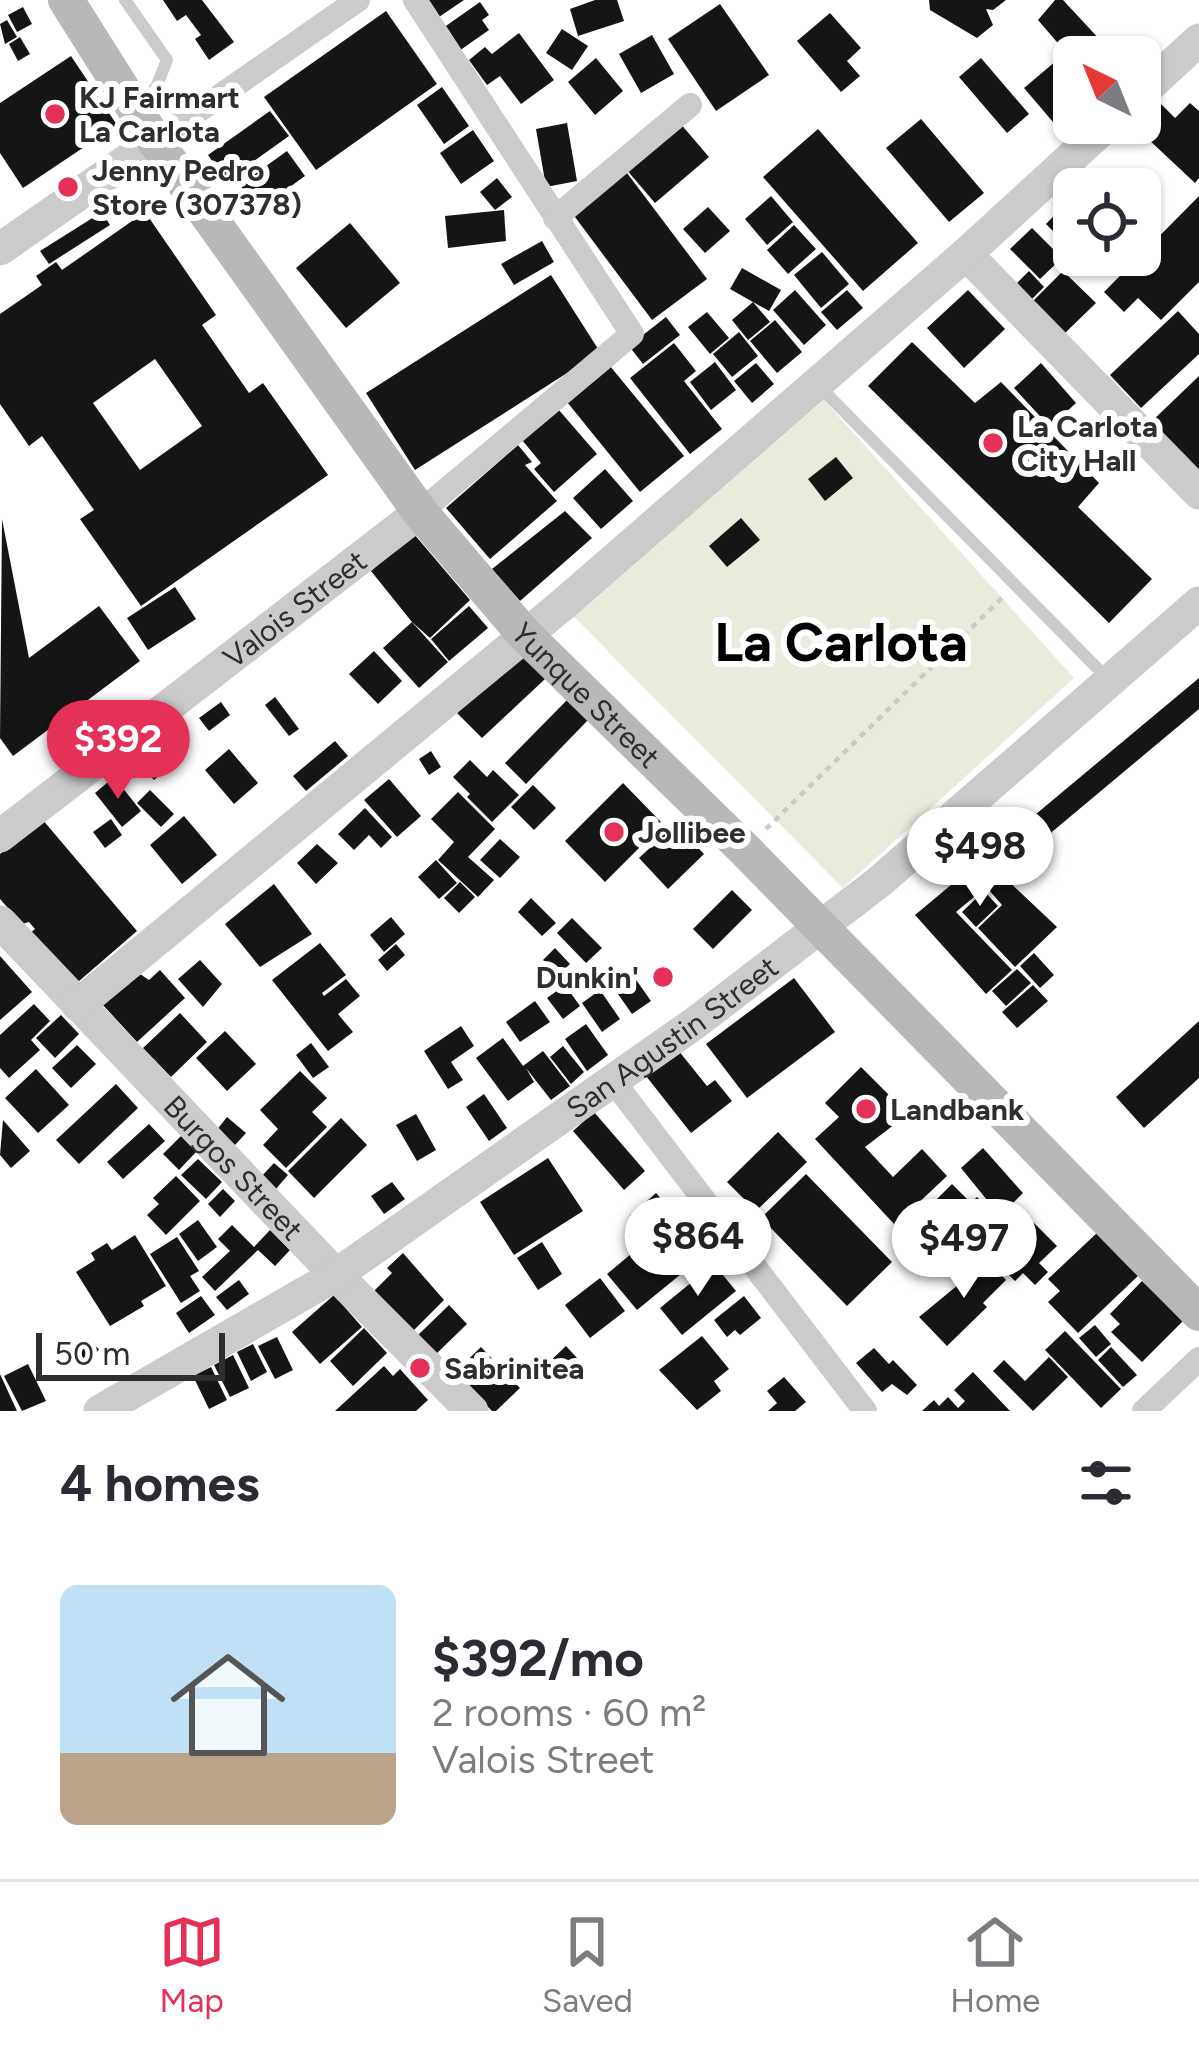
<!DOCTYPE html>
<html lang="en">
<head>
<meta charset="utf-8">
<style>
	:root { --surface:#fff; --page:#f7f7f7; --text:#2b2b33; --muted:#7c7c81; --line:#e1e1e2; --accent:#e53158 }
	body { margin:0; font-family:Figtree,sans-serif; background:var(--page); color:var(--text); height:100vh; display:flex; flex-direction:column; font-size:45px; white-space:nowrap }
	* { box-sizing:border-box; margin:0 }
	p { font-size:39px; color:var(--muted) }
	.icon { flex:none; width:66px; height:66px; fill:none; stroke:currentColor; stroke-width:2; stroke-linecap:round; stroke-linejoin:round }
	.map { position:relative; height:1411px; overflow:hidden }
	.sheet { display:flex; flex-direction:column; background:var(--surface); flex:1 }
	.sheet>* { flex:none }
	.needle { width:78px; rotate:317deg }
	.buttons { position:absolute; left:1053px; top:36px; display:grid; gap:24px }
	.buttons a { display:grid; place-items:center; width:108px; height:108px; border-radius:18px; background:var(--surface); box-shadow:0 3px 9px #0004; font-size:60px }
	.scale { position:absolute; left:36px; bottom:30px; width:189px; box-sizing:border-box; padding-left:12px; border:6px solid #2e2e2e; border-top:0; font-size:33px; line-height:42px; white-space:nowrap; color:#2e2e2e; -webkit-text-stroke:9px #fff; paint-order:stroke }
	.price { position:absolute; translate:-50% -102px; padding:0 27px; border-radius:42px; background:#fff; color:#222; font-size:39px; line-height:78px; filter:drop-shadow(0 3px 6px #0008) }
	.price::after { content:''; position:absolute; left:50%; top:72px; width:36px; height:27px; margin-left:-18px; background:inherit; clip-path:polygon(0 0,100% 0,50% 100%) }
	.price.selected { background:var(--accent); color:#fff }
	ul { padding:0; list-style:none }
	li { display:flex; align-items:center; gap:36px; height:300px; padding:0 60px }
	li+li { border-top:3px solid var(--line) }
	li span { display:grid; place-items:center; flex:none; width:336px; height:240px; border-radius:18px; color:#555 }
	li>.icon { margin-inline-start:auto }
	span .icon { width:144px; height:144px; fill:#fffc; stroke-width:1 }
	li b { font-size:51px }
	h2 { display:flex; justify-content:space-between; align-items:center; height:144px; padding:0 60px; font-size:51px }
	.tab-bar { display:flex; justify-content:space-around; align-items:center; height:168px; border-top:3px solid var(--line); background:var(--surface); font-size:33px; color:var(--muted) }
	.tab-bar a { display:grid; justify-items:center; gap:6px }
	.tab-bar .selected { color:var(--accent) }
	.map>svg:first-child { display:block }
	.green { fill:#e7ecdc }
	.building { fill:#151515; fill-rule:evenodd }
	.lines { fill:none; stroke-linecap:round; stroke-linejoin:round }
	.path { stroke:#cbcbcb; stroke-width:4.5; stroke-dasharray:6 6; stroke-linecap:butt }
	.service { stroke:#cbcbcb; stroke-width:12 }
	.minor { stroke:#cbcbcb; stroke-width:24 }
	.tertiary { stroke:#cbcbcb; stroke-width:33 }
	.secondary { stroke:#b8b8b8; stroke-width:36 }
	.poi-dot { fill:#e53158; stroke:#fff; stroke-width:4.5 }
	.labels { text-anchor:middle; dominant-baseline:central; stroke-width:12; stroke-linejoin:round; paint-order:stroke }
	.poi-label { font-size:30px; font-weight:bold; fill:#2e2e2e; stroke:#fff; text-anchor:start }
	.street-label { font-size:30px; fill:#2e2e2e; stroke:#fff }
	.town-label { font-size:54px; font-weight:bold; fill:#000; stroke:#fff }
</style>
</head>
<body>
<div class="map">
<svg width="1199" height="1411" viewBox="0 0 1199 1411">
	<rect width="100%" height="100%" fill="#fff"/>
	<path class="green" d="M824,400L1074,678L843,888L571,614Z"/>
	<g class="building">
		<path d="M163,0H202L234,42L209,60L195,39L201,35L186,15L177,21Z"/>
		<path d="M427,0H464L439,17Z"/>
		<path d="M595,0H617L624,21L578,36L570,9Z"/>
		<path d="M929,0H1006L993,10L986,9L993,25L977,38L930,10Z"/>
		<path d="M1055,0H1063L1116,57H1074V62L1038,20Z"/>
		<path d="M480,2L489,15L482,20L489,30L459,51L443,28Z"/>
		<path d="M720,4L769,75L716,111L668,39Z"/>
		<path d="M23,7L32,24L17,32L8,15Z"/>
		<path d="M386,11L437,84L316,170L264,97Z"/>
		<path d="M830,13L861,48L847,61L860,76L841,92L797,41Z"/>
		<path d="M7,20L17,37L5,44L0,24Z"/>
		<path d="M562,29L588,46L572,70L546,53Z"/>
		<path d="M519,33L554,80L521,104L500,76L487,85L469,60L485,47L492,54Z"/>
		<path d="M652,35L674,74L641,93L619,54Z"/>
		<path d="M20,37L30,54L18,61L9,44Z"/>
		<path d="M71,56L117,125L23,188L0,153V103Z"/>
		<path d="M596,58L623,91L595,115L568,82Z"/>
		<path d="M981,58L1029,114L1007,133L959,77Z"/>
		<path d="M1056,61L1074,81V104L1053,122L1024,88Z"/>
		<path d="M442,87L469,126L444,144L417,105Z"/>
		<path d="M1157,100L1175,118L1190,103L1199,111V178L1195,183L1131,123H1140V118Z"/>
		<path d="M270,111L289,136L226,181L208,155Z"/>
		<path d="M921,119L984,193L949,222L886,148Z"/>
		<path d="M679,122L709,157L655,203L625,168Z"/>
		<path d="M567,123L577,181L546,187L536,129Z"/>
		<path d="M818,129L918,243L863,291L763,177Z"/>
		<path d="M473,130L494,161L461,184L440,153Z"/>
		<path d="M287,151L305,176L258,210L240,185Z"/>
		<path d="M624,169L707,279L652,320L569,209Z"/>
		<path d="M497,178L512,197L495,210L480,192Z"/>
		<path d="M1074,195V252L1046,224Z"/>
		<path d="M771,196L793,222L767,245L745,219Z"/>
		<path d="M1199,196V282L1161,320L1138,298L1124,312L1104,292Z"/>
		<path d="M708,207L730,231L705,253L683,229Z"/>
		<path d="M504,210L506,241L448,248L445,216Z"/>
		<path d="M102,212L110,225L49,264L40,251Z"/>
		<path d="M145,212L216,315L202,325L249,393L263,383L328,475L141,606L80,519L94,510L42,436L29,446L0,404V314L42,285L36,276L56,262L62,270ZM155,359L202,426L140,470L93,403Z"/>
		<path d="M350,223L400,283L346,328L296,268Z"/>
		<path d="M794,225L816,249L788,274L767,250Z"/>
		<path d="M1032,228L1062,258L1040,279L1010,249Z"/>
		<path d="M542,241L554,262L514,285L501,264Z"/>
		<path d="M822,252L849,284L821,308L794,275Z"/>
		<path d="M742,268L781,290L769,311L730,289Z"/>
		<path d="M1029,271L1044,287L1032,299L1017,283Z"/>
		<path d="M1063,271L1096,303L1065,333L1033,301Z"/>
		<path d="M551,275L600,352L415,470L366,393Z"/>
		<path d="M795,290L826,325L804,345L773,310Z"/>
		<path d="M847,290L863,308L837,330L821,312Z"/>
		<path d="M968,290L1005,329L964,368L927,328Z"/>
		<path d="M753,302L770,322L748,340L732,320Z"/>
		<path d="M1178,311L1199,334V354L1141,408L1110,375Z"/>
		<path d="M707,312L729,338L710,354L688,327Z"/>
		<path d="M666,317L680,335L643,364L629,346Z"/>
		<path d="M775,320L802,352L777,373L750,341Z"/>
		<path d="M739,332L758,356L732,377L713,354Z"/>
		<path d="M912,342L975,403L1001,382L1099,483L1078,507L1152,579L1109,623L868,386Z"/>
		<path d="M674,343L696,371L684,381L722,429L690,454L630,378Z"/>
		<path d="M715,362L736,390L711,410L690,382Z"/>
		<path d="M756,363L774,384L752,403L734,381Z"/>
		<path d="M1041,363L1076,403L1050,427L1014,388Z"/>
		<path d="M610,366L684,456L640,492L567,402Z"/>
		<path d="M1199,376V471L1151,422Z"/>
		<path d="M558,409L597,454L554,492L534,469L541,463L522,440Z"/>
		<path d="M518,445L532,462L525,465L557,501L490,559L446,508Z"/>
		<path d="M836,457L853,478L825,501L808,479Z"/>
		<path d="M605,469L633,501L601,529L573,498Z"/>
		<path d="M565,511L592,538L520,601L492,569Z"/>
		<path d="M741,518L760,540L727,567L709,546Z"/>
		<path d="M2,519L29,658L99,606L140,661L13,756L0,738Z"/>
		<path d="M414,534L470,600L430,638L412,622L371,571Z"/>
		<path d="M175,587L196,619L148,650L127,618Z"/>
		<path d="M469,606L488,628L449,661L431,639Z"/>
		<path d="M412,622L448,662L419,688L383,648Z"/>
		<path d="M374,651L402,681L378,704L349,674Z"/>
		<path d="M520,653L545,679L482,738L457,713Z"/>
		<path d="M1199,678V709L956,912L1012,970L986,994L915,915Z"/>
		<path d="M275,697L299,729L289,736L265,705Z"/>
		<path d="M567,700L588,720L526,784L505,763Z"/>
		<path d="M221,702L230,715L209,731L199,718Z"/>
		<path d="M147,737L172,763L154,780L130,754Z"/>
		<path d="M335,741L348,756L306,791L293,776Z"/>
		<path d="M229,749L258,783L234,804L205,770Z"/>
		<path d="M431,751L441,767L429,775L419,759Z"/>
		<path d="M470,760L487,777L493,770L519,795L492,822L467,797L470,794L453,777Z"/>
		<path d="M114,777L141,811L122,827L95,793Z"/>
		<path d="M389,779L421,816L397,837L364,800Z"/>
		<path d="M623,783L663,824L605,882L565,841Z"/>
		<path d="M533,785L556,808L534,830L511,807Z"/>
		<path d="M150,790L174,814L161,827L137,803Z"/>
		<path d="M458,792L495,829L468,857L494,880L478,897L438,860L454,842L431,819Z"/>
		<path d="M365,808L392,837L381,848L369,835L354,850L338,834Z"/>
		<path d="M184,816L217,855L182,884L150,845Z"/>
		<path d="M42,819L137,931L71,988L27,936L35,929L29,922L22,924L0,899V854Z"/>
		<path d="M111,819L122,835L105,848L93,832Z"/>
		<path d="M675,824L704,854L668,889L639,858Z"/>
		<path d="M500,839L520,857L500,878L480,860Z"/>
		<path d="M317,844L338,863L316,884L297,863Z"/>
		<path d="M436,860L457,883L439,899L418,877Z"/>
		<path d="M1004,877L1057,927L1015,967L978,928L1002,905L989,890Z"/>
		<path d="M460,882L475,897L459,913L444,898Z"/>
		<path d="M274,884L312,934L260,967L225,924Z"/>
		<path d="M732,890L752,910L713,949L693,929Z"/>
		<path d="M984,891L998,906L976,927L962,912Z"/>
		<path d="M531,898L556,923L542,936L518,912Z"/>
		<path d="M391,917L405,934L384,952L370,935Z"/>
		<path d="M572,918L602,948L586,963L557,933Z"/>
		<path d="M320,943L346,975L322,993L324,996L346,979L360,996L338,1014L353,1032L328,1051L272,980Z"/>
		<path d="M396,944L405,955L387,971L378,960Z"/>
		<path d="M555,948L570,964L558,975L543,960Z"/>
		<path d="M1034,953L1054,975L1040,988L1020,966Z"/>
		<path d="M0,956L32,992L0,1020Z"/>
		<path d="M200,960L222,984L203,1007L178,979Z"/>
		<path d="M659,964L676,982L666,991L650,973Z"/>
		<path d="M1017,969L1031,983L1006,1006L992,991Z"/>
		<path d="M160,970L185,998L137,1042L102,1004L137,972L149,980Z"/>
		<path d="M632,974L651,1001L632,1014L613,987Z"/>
		<path d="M794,978L835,1032L747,1098L706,1044Z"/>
		<path d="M565,985L580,1006L563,1019L547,998Z"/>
		<path d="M1033,985L1048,1001L1017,1028L1002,1012Z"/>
		<path d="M600,990L620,1019L602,1032L582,1003Z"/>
		<path d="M535,1001L550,1022L520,1042L506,1022Z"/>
		<path d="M34,1004L50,1021L31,1040L40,1050L9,1078L0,1068V1035Z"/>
		<path d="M180,1013L207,1042L171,1077L143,1048Z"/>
		<path d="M61,1015L79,1034L55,1058L36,1038Z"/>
		<path d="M1199,1021V1078L1144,1128L1116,1097Z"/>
		<path d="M586,1024L608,1055L587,1071L565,1039Z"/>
		<path d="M461,1026L474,1046L451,1062L463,1080L448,1089L424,1051Z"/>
		<path d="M225,1031L256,1064L227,1091L196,1058Z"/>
		<path d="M503,1038L523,1066L543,1051L570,1086L551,1100L526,1068L534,1082L508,1101L476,1058Z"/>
		<path d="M311,1043L329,1067L313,1078L296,1055Z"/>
		<path d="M77,1045L96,1064L71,1088L52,1068Z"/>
		<path d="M563,1046L584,1072L571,1084L550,1057Z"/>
		<path d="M678,1050L707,1086L715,1080L732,1101L691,1133L646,1076Z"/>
		<path d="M861,1067L908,1114L865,1147L893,1177L922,1149L947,1176L895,1225L815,1139L839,1117L825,1103Z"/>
		<path d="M36,1069L69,1105L38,1133L5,1098Z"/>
		<path d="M300,1071L327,1098L312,1112L327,1127L286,1168L263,1145L278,1129L260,1110Z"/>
		<path d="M116,1084L138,1108L79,1164L56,1140Z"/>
		<path d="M484,1094L507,1128L489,1141L466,1107Z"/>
		<path d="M594,1112L645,1171L624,1190L573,1131Z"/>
		<path d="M416,1114L436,1150L417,1161L396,1125Z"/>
		<path d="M227,1117L246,1133L235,1145L216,1131Z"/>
		<path d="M341,1118L367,1145L314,1198L288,1171Z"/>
		<path d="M3,1120L30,1151L11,1168L0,1155Z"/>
		<path d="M149,1124L165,1141L123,1179L107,1162Z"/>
		<path d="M778,1132L807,1162L756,1211L727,1182Z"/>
		<path d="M181,1136L197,1151L179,1170L163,1154Z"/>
		<path d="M983,1148L1023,1193L1000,1216L961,1168Z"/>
		<path d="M548,1158L583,1211L514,1255L480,1202Z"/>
		<path d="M198,1159L222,1182L206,1199L181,1175Z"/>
		<path d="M274,1163L288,1175L275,1190L260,1178Z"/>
		<path d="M806,1174L892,1262L847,1306L761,1218Z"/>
		<path d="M176,1176L200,1201L166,1235L147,1215L159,1204L153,1198Z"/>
		<path d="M392,1182L405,1199L384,1214L371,1196Z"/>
		<path d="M952,1184L969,1201L942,1229L924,1212Z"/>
		<path d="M223,1189L235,1201L220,1217L208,1204Z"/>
		<path d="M656,1193L675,1214L648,1237L630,1216Z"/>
		<path d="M977,1197L998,1219L968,1247L947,1225Z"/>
		<path d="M1029,1218L1057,1246L1039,1263L1048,1272L1035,1285L1023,1273L1015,1281L990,1256Z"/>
		<path d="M673,1219L703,1256L637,1310L607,1274Z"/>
		<path d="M198,1220L217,1247L198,1261L179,1234Z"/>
		<path d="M232,1225L254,1247L270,1230L290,1250L275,1266L258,1250L215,1291L202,1277L230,1251L218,1239Z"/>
		<path d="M922,1226L944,1252L927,1268L903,1242Z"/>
		<path d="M1099,1231L1140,1274L1078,1333L1048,1302L1060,1291L1048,1279Z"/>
		<path d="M135,1235L166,1286L141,1301L144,1306L110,1326L76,1272L95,1260L91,1253L107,1243L112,1250Z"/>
		<path d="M177,1237L199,1271L190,1276L200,1291L181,1303L150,1254Z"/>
		<path d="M542,1242L562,1274L538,1290L517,1258Z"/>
		<path d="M403,1253L444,1300L411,1333L372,1293L392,1273L387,1268Z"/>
		<path d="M981,1254L1006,1280L983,1303L987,1307L947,1346L919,1317L964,1280L959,1275Z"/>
		<path d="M714,1264L736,1291L682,1335L660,1308Z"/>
		<path d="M600,1278L625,1311L590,1338L565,1305Z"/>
		<path d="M239,1280L249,1294L227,1310L216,1297Z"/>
		<path d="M1142,1281L1183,1321L1142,1362L1111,1332L1120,1324L1110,1314Z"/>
		<path d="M334,1295L362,1327L320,1364L292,1332Z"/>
		<path d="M201,1296L215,1315L189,1333L176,1313Z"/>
		<path d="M744,1296L761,1318L740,1335L735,1330L727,1337L714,1320Z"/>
		<path d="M449,1305L467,1324L433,1357L415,1338Z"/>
		<path d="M1095,1325L1111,1344L1096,1357L1079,1338Z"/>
		<path d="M364,1328L387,1353L353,1386L330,1361Z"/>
		<path d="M1065,1331L1121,1389L1101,1408L1045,1350Z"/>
		<path d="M702,1336L729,1369L714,1381L721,1391L697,1410L659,1370Z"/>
		<path d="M277,1337L293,1370L275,1379L258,1346Z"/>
		<path d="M84,1338L99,1349L87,1366L72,1356Z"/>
		<path d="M253,1344L267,1372L251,1381L237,1352Z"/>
		<path d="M566,1346L577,1358L557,1378L545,1366Z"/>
		<path d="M481,1347L520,1388L496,1411H492L454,1373Z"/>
		<path d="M1111,1347L1137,1375L1123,1387L1098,1360Z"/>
		<path d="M874,1348L889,1364L893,1360L917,1385L907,1395L892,1384L882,1392L856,1363Z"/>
		<path d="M233,1355L249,1388L230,1397L214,1365Z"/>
		<path d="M1049,1357L1068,1377L1033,1411L993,1371L1004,1360L1025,1381Z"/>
		<path d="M28,1364L46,1401L22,1411L4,1376Z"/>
		<path d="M384,1366L393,1376L400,1369L428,1400L416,1411H335Z"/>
		<path d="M211,1367L227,1400L209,1409L193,1376Z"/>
		<path d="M973,1372L1010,1411H922L934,1400L939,1406L948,1397L958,1408L965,1401L954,1390Z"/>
		<path d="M0,1374L17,1411H0Z"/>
		<path d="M784,1377L806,1402L795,1411H768L777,1403L767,1391Z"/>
	</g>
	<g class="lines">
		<path class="path" d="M766,829L1002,598"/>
		<g class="service">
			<path d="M125,0L167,60L157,85L139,109"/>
			<path d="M818,385L1107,678"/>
		</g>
		<g class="minor">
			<path d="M415,0L632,334L420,512"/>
			<path d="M155,141L358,0"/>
			<path d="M555,218L690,105"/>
			<path d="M614,1082L865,1411"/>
			<path d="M1144,1411L1199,1359"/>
		</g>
		<g class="tertiary">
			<path d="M1140,94L1199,40"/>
			<path d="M0,249L155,141"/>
			<path d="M966,254L1199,493"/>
			<path id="s1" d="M0,836L420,512"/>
			<path id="s2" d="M0,922L336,1275L472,1411"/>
			<path d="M78,1005L561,606L966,254L1109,123"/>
			<path id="s3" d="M100,1411L336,1275L695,1023L879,882L1199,603"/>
		</g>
		<path class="secondary" id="s4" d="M66,0L155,141L420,512L524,634L745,850L1199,1313"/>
	</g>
	<g class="poi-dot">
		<circle cx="55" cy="114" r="12"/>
		<circle cx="68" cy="187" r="12"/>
		<circle cx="993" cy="443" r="12"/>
		<circle cx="614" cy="832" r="12"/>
		<circle cx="663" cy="977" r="12"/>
		<circle cx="866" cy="1109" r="12"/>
		<circle cx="420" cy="1368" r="12"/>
	</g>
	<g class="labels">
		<g class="poi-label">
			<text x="79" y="97">KJ Fairmart<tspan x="79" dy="34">La Carlota</tspan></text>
			<text x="92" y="170">Jenny Pedro<tspan x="92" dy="34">Store (307378)</tspan></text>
			<text x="1017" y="426">La Carlota<tspan x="1017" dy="34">City Hall</tspan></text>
			<text x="638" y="832">Jollibee</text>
			<text x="639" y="977" text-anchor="end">Dunkin'</text>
			<text x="890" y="1109">Landbank</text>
			<text x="444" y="1368">Sabrinitea</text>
		</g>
		<g class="street-label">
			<text stroke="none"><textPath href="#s1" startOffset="372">Valois Street</textPath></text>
			<text stroke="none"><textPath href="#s4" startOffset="870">Yunque Street</textPath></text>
			<text stroke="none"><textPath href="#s3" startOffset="684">San Agustin Street</textPath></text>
			<text stroke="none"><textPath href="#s2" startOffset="339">Burgos Street</textPath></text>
		</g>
		<g class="town-label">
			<text x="841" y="642">La Carlota</text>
		</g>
	</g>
</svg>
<div class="buttons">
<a><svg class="needle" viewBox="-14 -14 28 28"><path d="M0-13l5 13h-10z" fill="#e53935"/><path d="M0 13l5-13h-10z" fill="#7c7c81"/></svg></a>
<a><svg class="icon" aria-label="locate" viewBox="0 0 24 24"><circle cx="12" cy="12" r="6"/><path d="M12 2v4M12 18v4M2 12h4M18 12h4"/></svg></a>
</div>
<div class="scale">50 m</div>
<b class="price selected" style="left:118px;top:802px">$392</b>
<b class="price" style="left:980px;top:909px">$498</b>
<b class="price" style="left:698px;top:1299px">$864</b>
<b class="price" style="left:964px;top:1301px">$497</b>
</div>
<section class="sheet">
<h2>4 homes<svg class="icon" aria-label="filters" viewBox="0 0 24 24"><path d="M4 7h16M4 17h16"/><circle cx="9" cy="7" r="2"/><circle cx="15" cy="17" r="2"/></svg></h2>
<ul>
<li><span style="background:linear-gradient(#bfe0f5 70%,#b9a48a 0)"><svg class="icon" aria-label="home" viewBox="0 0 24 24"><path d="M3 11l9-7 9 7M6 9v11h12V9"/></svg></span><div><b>$392/mo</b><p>2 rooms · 60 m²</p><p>Valois Street</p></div></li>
</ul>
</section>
<nav class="tab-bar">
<a class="selected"><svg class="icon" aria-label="map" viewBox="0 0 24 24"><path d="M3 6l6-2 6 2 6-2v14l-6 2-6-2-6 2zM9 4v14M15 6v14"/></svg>Map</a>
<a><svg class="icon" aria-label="saved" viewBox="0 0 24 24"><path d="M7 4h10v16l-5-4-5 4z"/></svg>Saved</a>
<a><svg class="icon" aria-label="home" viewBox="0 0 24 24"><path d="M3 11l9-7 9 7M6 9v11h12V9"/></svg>Home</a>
</nav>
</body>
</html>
